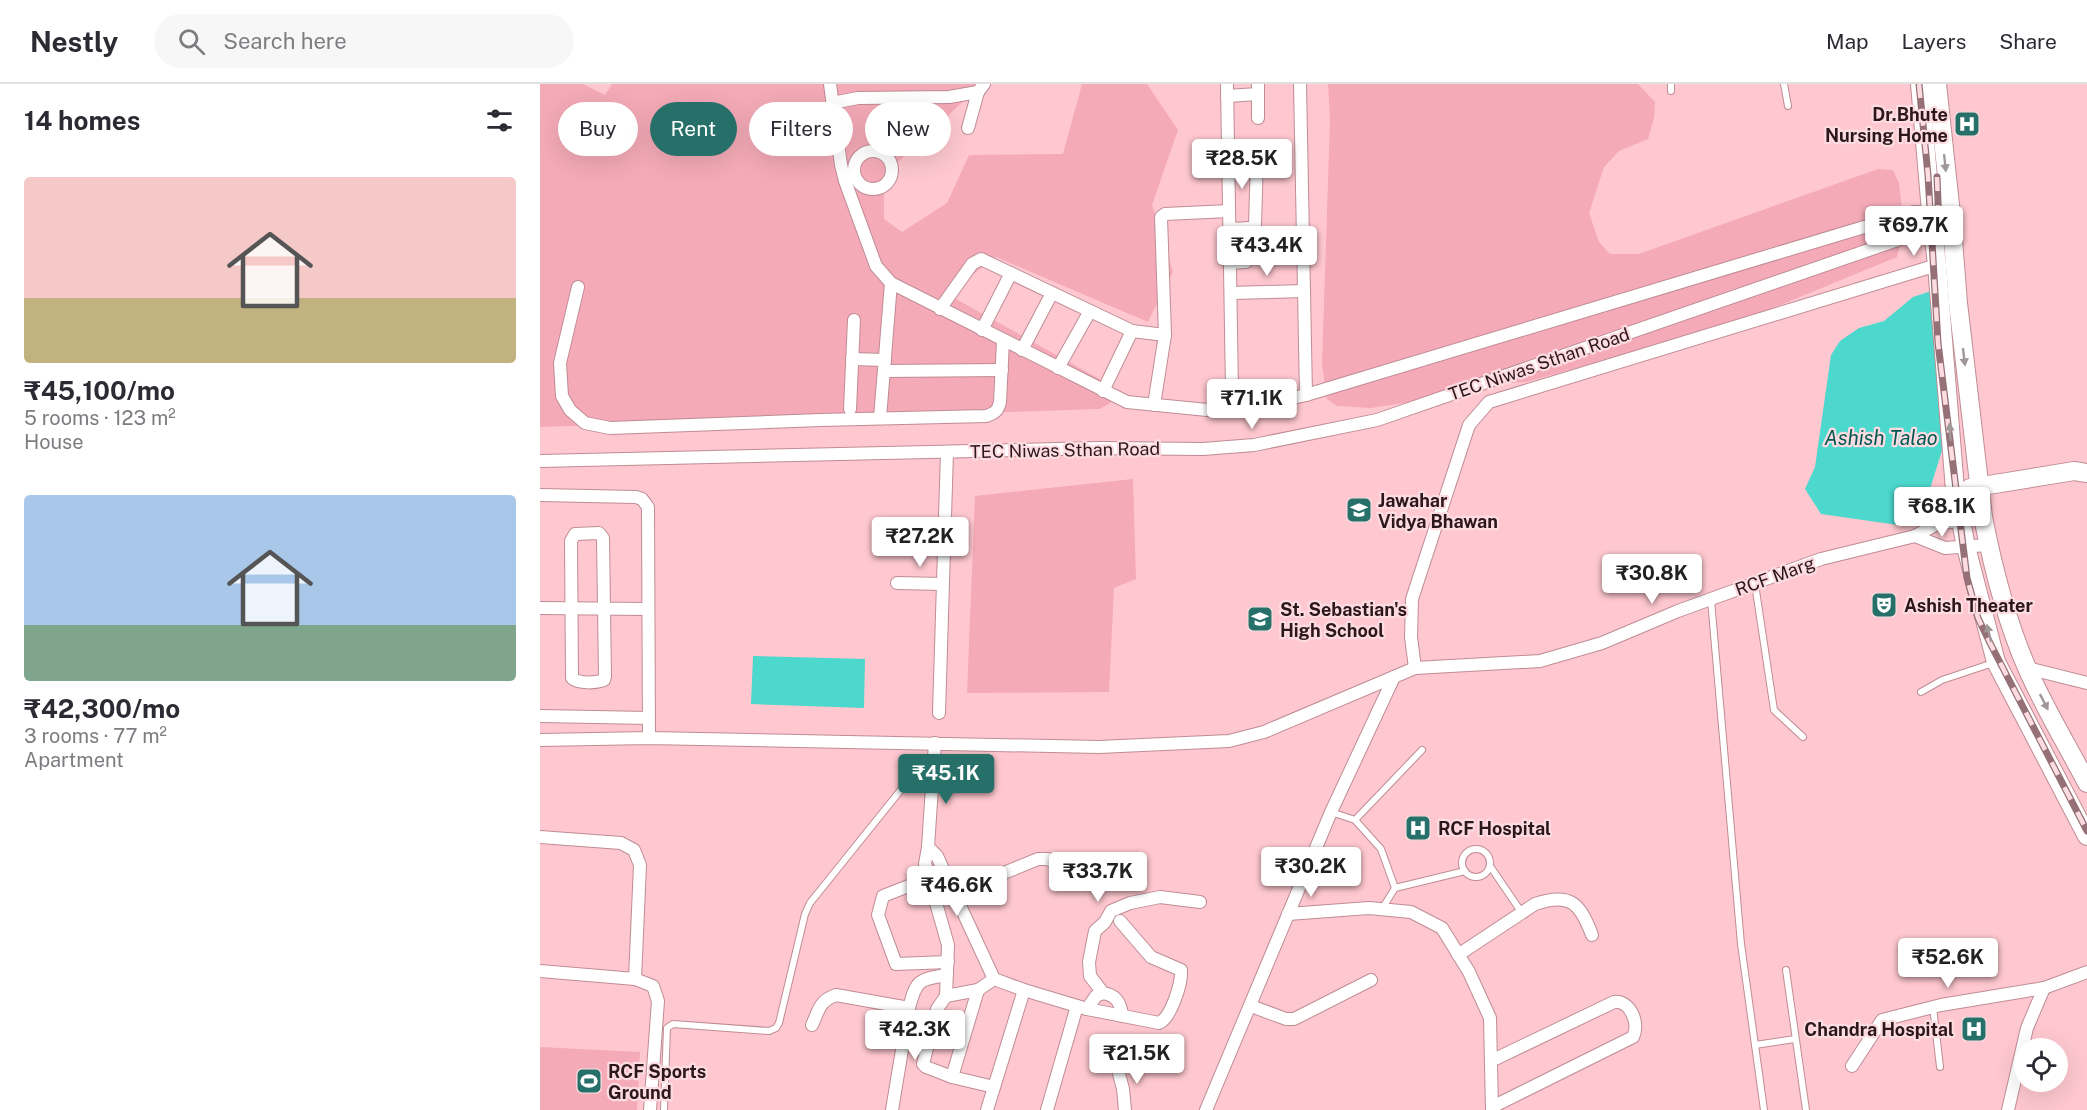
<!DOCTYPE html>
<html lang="en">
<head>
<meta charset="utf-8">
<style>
	:root { --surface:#fff; --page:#f7f7f7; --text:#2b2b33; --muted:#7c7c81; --line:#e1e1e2; --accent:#27706a }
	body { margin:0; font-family:"Public Sans",sans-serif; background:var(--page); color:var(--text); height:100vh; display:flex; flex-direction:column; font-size:22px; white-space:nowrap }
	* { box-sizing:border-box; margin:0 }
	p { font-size:20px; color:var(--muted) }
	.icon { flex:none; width:33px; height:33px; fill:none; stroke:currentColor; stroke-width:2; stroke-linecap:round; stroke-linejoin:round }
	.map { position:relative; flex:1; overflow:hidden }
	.sheet { display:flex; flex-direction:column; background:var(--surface); width:540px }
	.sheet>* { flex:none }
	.top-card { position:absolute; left:18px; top:18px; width:570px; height:54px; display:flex; gap:12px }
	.controls { position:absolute; left:1474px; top:954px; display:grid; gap:12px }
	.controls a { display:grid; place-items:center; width:54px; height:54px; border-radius:50%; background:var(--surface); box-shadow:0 6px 24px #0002; font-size:30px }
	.price { position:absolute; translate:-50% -51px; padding:0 14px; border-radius:6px; background:#fff; color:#222; font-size:20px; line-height:39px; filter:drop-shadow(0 2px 3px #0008) }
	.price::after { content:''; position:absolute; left:50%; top:36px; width:18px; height:14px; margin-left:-9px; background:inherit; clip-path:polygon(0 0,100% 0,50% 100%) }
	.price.on { background:var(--accent); color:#fff }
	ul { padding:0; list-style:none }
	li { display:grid; align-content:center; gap:12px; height:318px; padding:0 24px }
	li span { display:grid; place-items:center; height:186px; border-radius:6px; color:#555 }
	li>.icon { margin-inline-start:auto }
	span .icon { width:108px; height:108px; fill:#fffc; stroke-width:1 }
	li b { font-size:26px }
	h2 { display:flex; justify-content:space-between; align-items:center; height:72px; padding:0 24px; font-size:26px }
	.tag { padding:0 21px; border-radius:27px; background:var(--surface); box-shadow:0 6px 24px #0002; font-size:21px; line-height:54px }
	.tag.on { background:var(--accent); color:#fff }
	header { display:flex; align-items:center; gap:36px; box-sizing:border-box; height:84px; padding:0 30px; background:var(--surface); border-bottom:2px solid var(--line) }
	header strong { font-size:28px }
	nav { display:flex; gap:33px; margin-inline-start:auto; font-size:21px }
	.search { width:420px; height:54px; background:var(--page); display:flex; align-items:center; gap:15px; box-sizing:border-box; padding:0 21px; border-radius:33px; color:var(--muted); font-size:22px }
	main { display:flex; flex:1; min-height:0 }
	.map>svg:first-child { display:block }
	.green { fill:#f4aab7 }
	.water { fill:#4cd8cd }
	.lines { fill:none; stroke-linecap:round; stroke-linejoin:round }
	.lane-casing { stroke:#bf8c94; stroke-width:8 }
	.street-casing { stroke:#bf8c94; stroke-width:14 }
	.secondary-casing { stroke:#bf8c94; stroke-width:20 }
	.lane { stroke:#fff; stroke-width:6 }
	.street { stroke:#fff; stroke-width:12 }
	.secondary { stroke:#fff; stroke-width:18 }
	.rail-casing { stroke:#957076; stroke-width:7 }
	.rail { stroke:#fddce1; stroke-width:4.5; stroke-dasharray:14; stroke-linecap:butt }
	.oneway { fill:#a09799 }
	.labels { text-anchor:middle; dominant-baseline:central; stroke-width:4.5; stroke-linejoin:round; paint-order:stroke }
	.poi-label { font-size:18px; font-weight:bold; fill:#2c181c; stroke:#fddce1; text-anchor:start }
	.street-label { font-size:18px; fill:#2c181c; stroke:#fddce1 }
	.water-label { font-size:20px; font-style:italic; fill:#015853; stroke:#fddce1 }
</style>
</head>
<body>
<header>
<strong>Nestly</strong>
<div class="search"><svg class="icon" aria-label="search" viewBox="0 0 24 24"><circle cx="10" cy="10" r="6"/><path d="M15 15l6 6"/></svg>Search here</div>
<nav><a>Map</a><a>Layers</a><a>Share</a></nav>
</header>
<main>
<section class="sheet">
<h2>14 homes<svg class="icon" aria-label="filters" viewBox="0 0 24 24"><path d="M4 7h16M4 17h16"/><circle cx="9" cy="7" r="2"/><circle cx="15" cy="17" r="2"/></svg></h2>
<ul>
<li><span style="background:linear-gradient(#f6c9c9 65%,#c2b280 0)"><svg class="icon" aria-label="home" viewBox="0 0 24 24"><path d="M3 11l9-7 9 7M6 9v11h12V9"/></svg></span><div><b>₹45,100/mo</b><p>5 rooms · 123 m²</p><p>House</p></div></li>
<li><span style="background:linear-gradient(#a9c7e8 70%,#7fa58c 0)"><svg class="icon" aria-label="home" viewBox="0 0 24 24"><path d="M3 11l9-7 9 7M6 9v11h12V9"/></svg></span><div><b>₹42,300/mo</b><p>3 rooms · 77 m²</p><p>Apartment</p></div></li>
</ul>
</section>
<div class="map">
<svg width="1547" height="1026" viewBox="0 0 1547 1026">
	<rect width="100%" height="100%" fill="#ffc8d0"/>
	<g class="green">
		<path d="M0,0H43L65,11L72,0H442L344,91V135L362,148L407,119L429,71L523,70L542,0H607L638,46L612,121L633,188L608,238L456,173L407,210L565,298L577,315L560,325L0,343Z"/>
		<path d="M788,0H1098L1115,18L1114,34L1108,55L1079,67L1064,83L1049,129L1059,158L1070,170H1099L1338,85L1353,86L1359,99L1364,144L1357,173L1194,240L986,298L941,300L898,314L831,324L797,322L787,315L782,281L790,36Z"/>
		<path d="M593,395L596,495L574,504L569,608L427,609L435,412Z"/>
		<path d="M0,963L100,968L97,1026H0Z"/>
	</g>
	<g class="water">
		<path d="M1397,205L1404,360L1390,405L1394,413L1385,426L1358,441L1281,430L1265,405L1275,383L1291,271L1300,257L1319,244L1344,237L1373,213Z"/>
		<path d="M213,572L325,575L324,624L211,620Z"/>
	</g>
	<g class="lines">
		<g class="lane-casing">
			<g id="lane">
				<path d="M1131,0V7"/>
				<path d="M1244,0L1248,22"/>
				<path d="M1215,500L1234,626L1263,653"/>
				<path d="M1171,516L1201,860L1224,1026"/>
				<path d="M1381,608L1402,596L1453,579"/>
				<path d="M791,728L815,736"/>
				<circle cx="936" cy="779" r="14"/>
				<path d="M950,782L982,829"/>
				<path d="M855,804L841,765L815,736L882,666"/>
				<path d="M842,825L855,804L925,787"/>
				<path d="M1246,886L1266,1026"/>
				<path d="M1393,923L1400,983"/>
				<path d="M1215,961L1255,955"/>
				<path d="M124,1026L127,944L133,940L229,947L236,944L239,939L265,830L270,819L368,697L383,694"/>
			</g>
		</g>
		<g class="street-casing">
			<g id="street">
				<path d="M290,0L301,81L305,97L336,182L351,199L587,318L667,326L689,323"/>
				<path d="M687,0L692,307"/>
				<path d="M718,0V34"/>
				<path d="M760,0L766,311"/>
				<path d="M687,12L718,10"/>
				<path d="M292,19L318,14L409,13L438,8L444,0"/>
				<path d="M428,44L438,8"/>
				<circle cx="333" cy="86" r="19"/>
				<path d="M688,68H711L717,72L715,142L713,144L690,145"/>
				<path d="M690,179L706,178L707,144"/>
				<path d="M38,203L20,279L22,312L30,326L45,339L70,344L280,336L446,332C455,329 458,327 460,318L463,257"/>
				<path d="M691,209L764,207"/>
				<path d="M400,225L432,180L441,175L592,247L625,251L621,133L625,130L689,127"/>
				<path d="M442,246L471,189"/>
				<path d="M482,266L512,209"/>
				<path d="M312,275L345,276"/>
				<path d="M518,284L550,227"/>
				<path d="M344,287L462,286"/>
				<path d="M563,307L592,247"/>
				<path d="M702,320H726L766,311L1374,128L1398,129"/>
				<path d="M614,321L625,251"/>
				<path d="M310,325L314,236"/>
				<path d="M340,334L351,199"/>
				<path d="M0,377L559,364L663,365L714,361L837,336L1372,151L1393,149L1412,151"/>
				<path d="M0,411L96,413L102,415L108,423L109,654"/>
				<path d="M59,449L63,454L65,592L64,596C56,599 39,600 32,594L31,457L35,450Z"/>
				<path d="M1375,452L1405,464L1448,461"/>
				<path d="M357,499L403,500"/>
				<path d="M0,524L108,525"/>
				<path d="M875,584L871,553L872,515L929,341L949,318L1397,181"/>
				<path d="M1487,584L1547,599"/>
				<path d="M399,629L407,368"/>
				<path d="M0,632L109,634"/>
				<path d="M0,656L109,654L559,663L689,657L724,648L875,584L1000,577L1062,559L1138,527L1281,475L1375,452L1397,440L1443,433"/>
				<path d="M395,659L388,763L385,780L408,861L406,912L438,906L454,895L484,906L547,925L619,939C631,934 642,899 641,886L611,873L580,837"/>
				<path d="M0,753L81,759L94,766L100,781L95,895"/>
				<path d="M388,763L397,772L454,895"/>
				<path d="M389,794L343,812L338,831L356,880L408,878"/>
				<path d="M415,809L498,775H508L515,779"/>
				<path d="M748,830L829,824L871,828L902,844L929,888L950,934L952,1026"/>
				<path d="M918,871L995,820C1030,808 1040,819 1052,851"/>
				<path d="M0,887L95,895L113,902L118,917L110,1026"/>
				<path d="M438,906L412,993L454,1003"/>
				<path d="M563,909C576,911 581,919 582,932"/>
				<path d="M406,912L397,925L383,980L386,983L412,993"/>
				<path d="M711,922L746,935H754L831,896"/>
				<path d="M547,925L556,912L563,909L550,892L549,878L555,847L565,838L571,827L590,819L620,813L660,818"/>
				<path d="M272,941C279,926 279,917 296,911L369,924C376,897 378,895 407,891"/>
				<path d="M951,977L1074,918C1090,916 1100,939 1093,953L952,1023"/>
				<path d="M577,982L583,1005L585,1026"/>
				<path d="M1312,982L1342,936L1401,921L1504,904L1547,888"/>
				<path d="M352,1026L369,924"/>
				<path d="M447,1026L484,906"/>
				<path d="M507,1026L537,922"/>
				<path d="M666,1026L791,728L854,593"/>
				<path d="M1468,1026L1487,944L1504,904"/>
			</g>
		</g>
		<g class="secondary-casing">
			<g id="secondary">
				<path d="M1380,0L1391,128L1397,181L1415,406L1426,463L1456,578L1547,752"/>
				<path d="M1397,0L1411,130L1418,219L1443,433C1453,484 1466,536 1487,584C1504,623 1527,661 1547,699"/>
				<path d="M1430,404L1534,387L1547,389"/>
			</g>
		</g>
		<use href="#lane" class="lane"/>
		<use href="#street" class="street"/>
		<use href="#secondary" class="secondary"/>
		<g class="rail-casing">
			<g id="rail">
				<path d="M1379,0L1388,91L1398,259L1427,494L1438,534L1450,559L1547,747"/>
				<path d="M1397,93L1399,143"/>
			</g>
		</g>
		<use href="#rail" class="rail"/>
	</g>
	<defs><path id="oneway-solid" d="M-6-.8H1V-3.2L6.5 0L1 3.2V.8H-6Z" transform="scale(1.5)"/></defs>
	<g class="oneway">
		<use href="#oneway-solid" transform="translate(1405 79) rotate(84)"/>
		<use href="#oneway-solid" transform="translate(1424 273) rotate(83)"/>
		<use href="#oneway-solid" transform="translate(1410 348) rotate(-94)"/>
		<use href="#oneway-solid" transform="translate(1449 549) rotate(-104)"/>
		<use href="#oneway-solid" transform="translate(1504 618) rotate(63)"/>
	</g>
	<defs>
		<g id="hospital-square" transform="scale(1.35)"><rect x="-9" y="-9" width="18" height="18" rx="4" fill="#27706a" stroke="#fddce1"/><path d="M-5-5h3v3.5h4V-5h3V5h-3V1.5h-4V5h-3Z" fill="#fff"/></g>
		<g id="school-square" transform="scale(1.35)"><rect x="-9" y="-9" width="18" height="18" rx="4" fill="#27706a" stroke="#fddce1"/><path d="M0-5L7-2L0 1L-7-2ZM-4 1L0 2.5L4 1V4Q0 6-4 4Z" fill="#fff"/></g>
		<g id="theatre-square" transform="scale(1.35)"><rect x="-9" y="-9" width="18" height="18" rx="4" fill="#27706a" stroke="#fddce1"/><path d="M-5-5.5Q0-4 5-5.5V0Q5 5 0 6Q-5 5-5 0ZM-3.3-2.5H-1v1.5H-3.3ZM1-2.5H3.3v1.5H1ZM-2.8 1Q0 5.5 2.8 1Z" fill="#fff"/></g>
		<g id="stadium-square" transform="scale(1.35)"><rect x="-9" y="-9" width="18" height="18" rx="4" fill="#27706a" stroke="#fddce1"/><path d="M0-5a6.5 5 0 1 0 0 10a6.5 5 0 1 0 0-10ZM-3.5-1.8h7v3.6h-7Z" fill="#fff"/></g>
	</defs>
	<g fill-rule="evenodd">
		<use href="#hospital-square" x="1427" y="40"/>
		<use href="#school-square" x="819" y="426"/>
		<use href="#theatre-square" x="1344" y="521"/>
		<use href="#school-square" x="720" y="535"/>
		<use href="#hospital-square" x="878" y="744"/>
		<use href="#hospital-square" x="1434" y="945"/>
		<use href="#stadium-square" x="49" y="997"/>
	</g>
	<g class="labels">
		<g class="poi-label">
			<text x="1408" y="30" text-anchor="end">Dr.Bhute<tspan x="1408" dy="21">Nursing Home</tspan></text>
			<text x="838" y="416">Jawahar<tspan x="838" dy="21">Vidya Bhawan</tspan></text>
			<text x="1364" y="521">Ashish Theater</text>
			<text x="740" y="525">St. Sebastian's<tspan x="740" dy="21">High School</tspan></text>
			<text x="898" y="744">RCF Hospital</text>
			<text x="1414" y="945" text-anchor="end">Chandra Hospital</text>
			<text x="68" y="987">RCF Sports<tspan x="68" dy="21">Ground</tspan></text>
		</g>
		<g class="street-label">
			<text transform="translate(999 280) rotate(-19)">TEC Niwas Sthan Road</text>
			<text transform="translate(525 366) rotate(-1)">TEC Niwas Sthan Road</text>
			<text transform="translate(1235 492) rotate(-20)">RCF Marg</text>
		</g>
		<g class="water-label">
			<text x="1341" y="354">Ashish Talao</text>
		</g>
	</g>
</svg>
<div class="controls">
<a><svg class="icon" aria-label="locate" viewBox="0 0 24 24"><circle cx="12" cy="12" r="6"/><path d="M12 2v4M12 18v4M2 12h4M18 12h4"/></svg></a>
</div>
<b class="price" style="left:702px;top:106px">₹28.5K</b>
<b class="price" style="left:1374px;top:173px">₹69.7K</b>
<b class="price" style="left:727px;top:193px">₹43.4K</b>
<b class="price" style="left:712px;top:346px">₹71.1K</b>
<b class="price" style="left:1402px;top:454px">₹68.1K</b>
<b class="price" style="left:380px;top:484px">₹27.2K</b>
<b class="price" style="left:1112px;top:521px">₹30.8K</b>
<b class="price on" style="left:406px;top:721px">₹45.1K</b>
<b class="price" style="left:771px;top:814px">₹30.2K</b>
<b class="price" style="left:558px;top:819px">₹33.7K</b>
<b class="price" style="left:417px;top:833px">₹46.6K</b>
<b class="price" style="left:1408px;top:905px">₹52.6K</b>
<b class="price" style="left:375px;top:977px">₹42.3K</b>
<b class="price" style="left:597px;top:1001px">₹21.5K</b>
<div class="top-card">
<a class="tag">Buy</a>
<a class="tag on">Rent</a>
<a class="tag">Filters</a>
<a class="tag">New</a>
</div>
</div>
</main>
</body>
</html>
